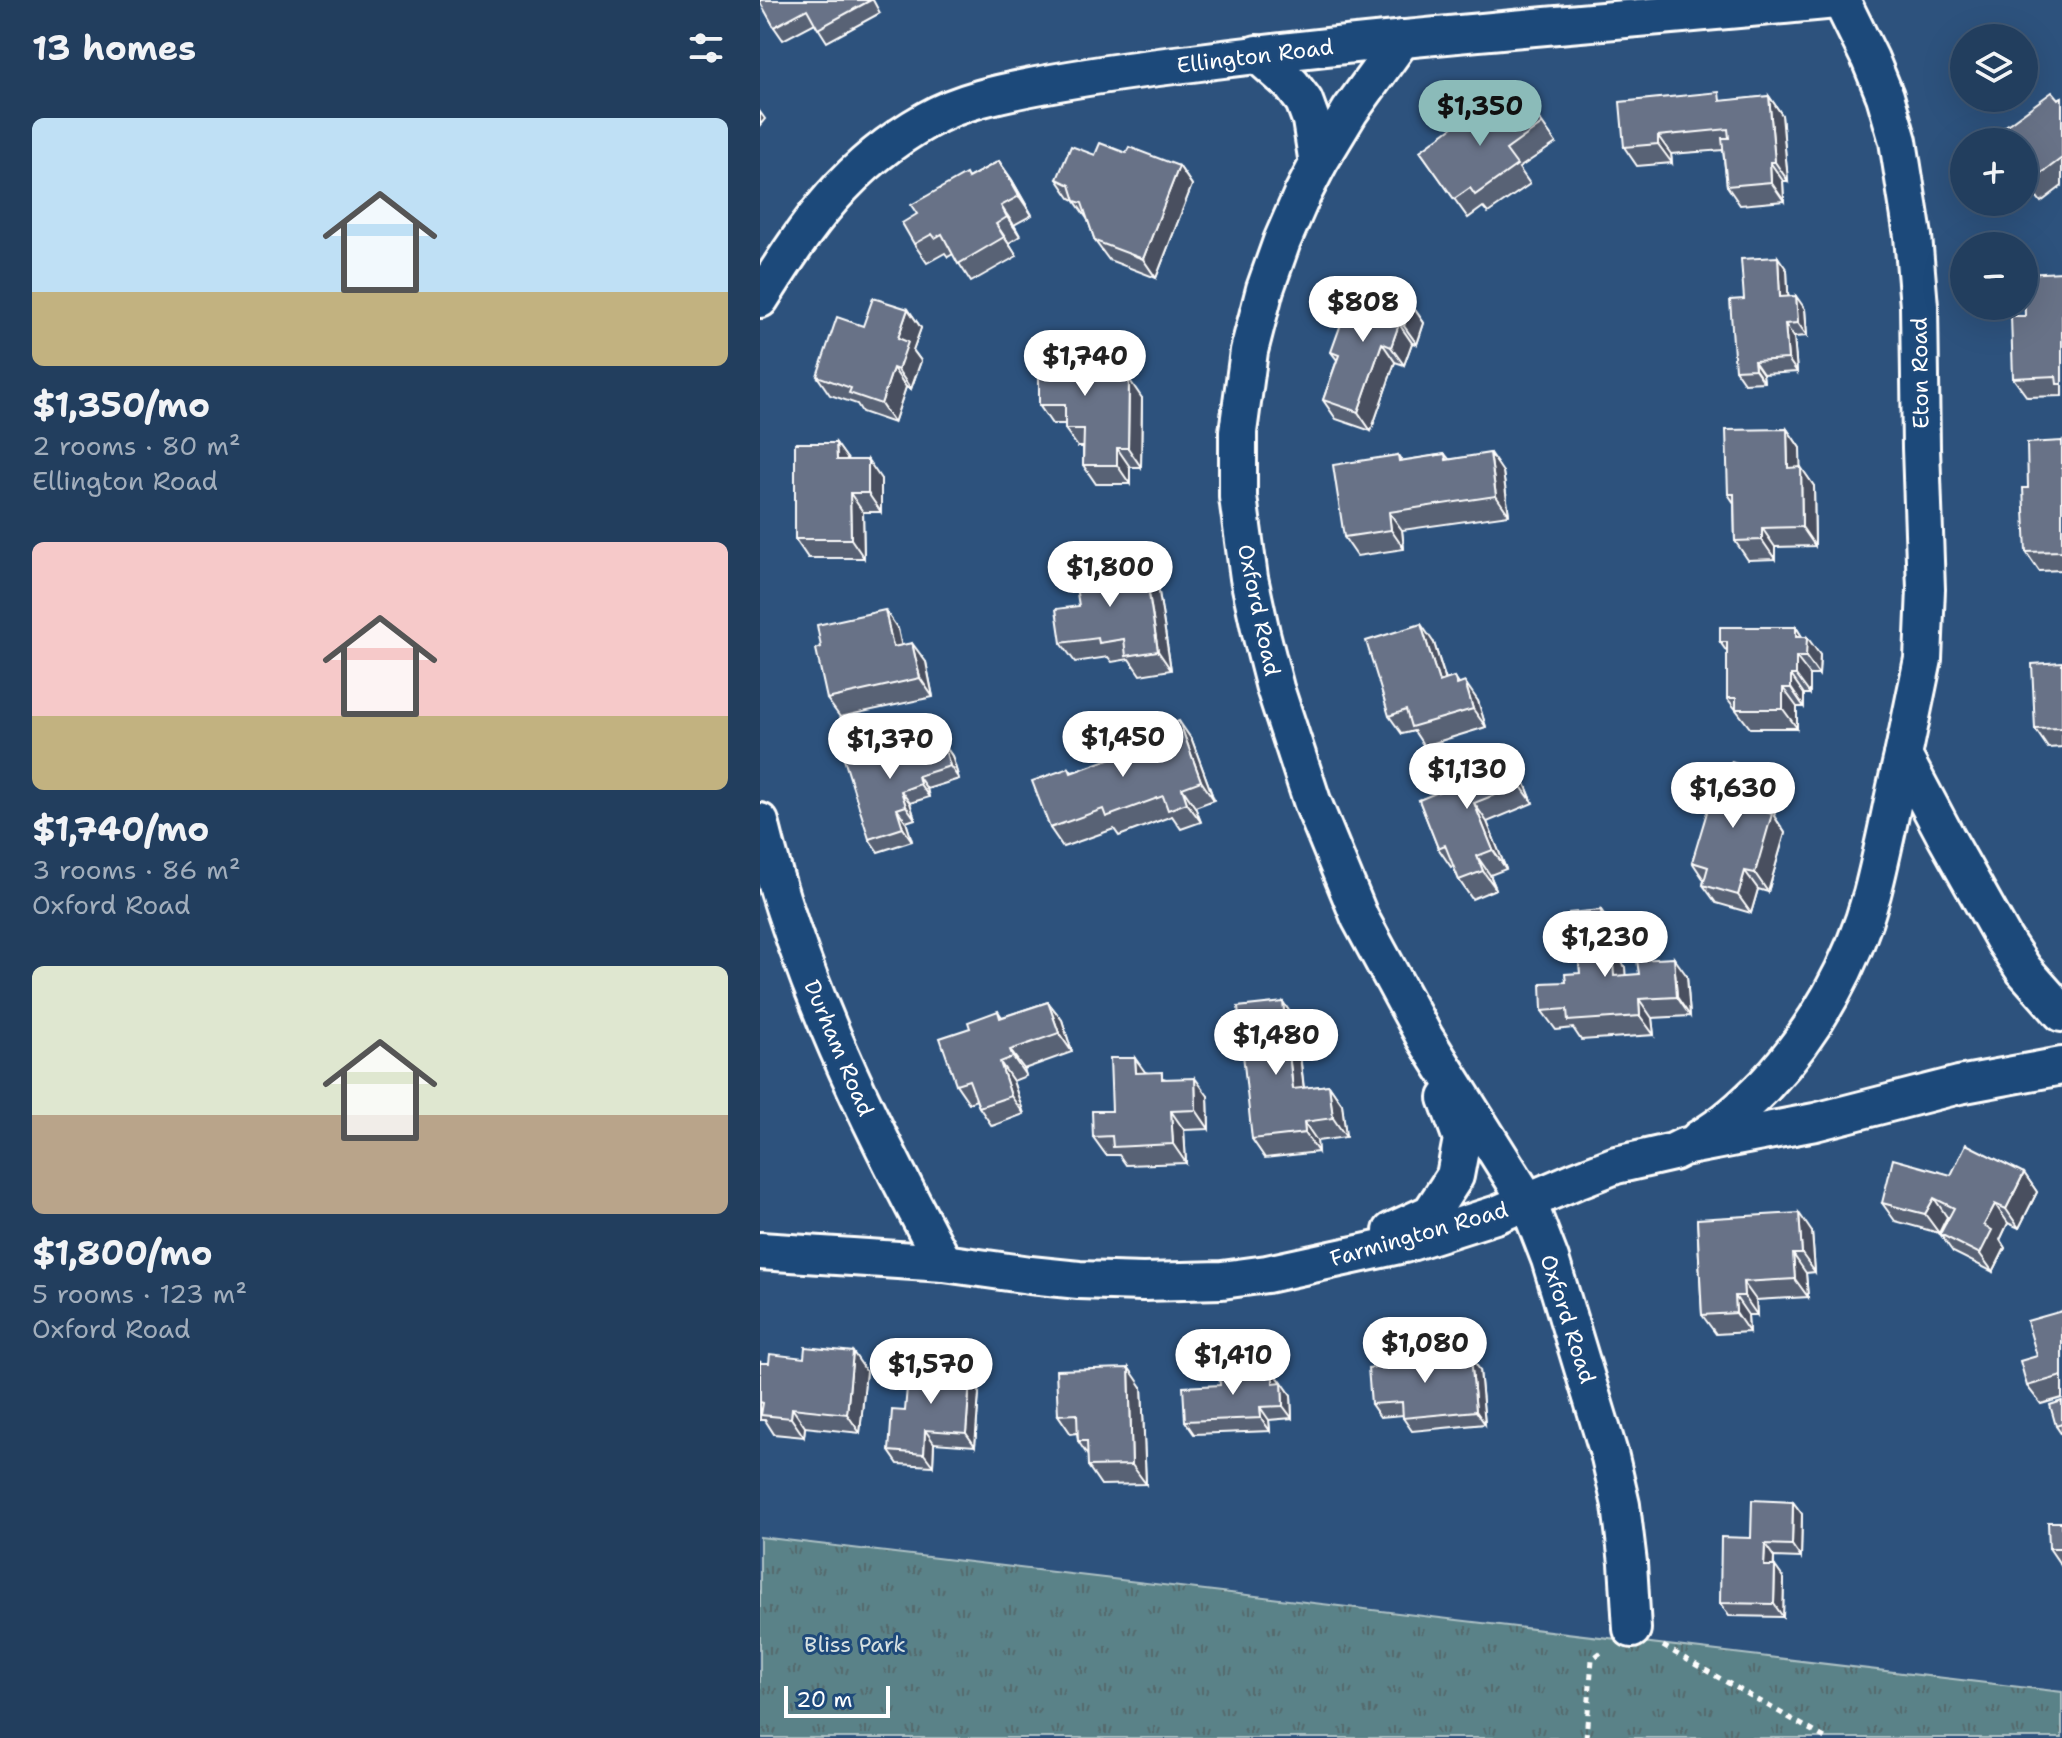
<!DOCTYPE html>
<html lang="en">
<head>
<meta charset="utf-8">
<style>
	:root { --surface:#223e5e; --page:#2a4564; --text:#f1f3f6; --muted:#a2aebc; --line:#3f5773; --accent:#8bbbb9 }
	body { margin:0; font-family:"Shantell Sans",sans-serif; background:var(--page); color:var(--text); height:100vh; display:flex; flex-direction:column; font-size:30px; white-space:nowrap }
	* { box-sizing:border-box; margin:0 }
	p { font-size:26px; color:var(--muted) }
	.icon { flex:none; width:44px; height:44px; fill:none; stroke:currentColor; stroke-width:2; stroke-linecap:round; stroke-linejoin:round }
	.map { position:relative; flex:1; overflow:hidden }
	.drawer { display:flex; flex-direction:column; background:var(--surface); width:760px }
	.drawer>* { flex:none }
	.fabs { position:absolute; left:1190px; top:24px; display:grid; gap:16px }
	.fabs a { display:grid; place-items:center; width:88px; height:88px; border-radius:50%; background:var(--surface); box-shadow:0 8px 32px #0002,0 0 0 2px var(--line); font-size:40px }
	.scale { position:absolute; left:24px; bottom:20px; width:106px; box-sizing:border-box; padding-left:8px; border:4px solid #fff; border-top:0; font-size:22px; line-height:28px; white-space:nowrap; color:#fff; -webkit-text-stroke:6px #1f4a7a; paint-order:stroke }
	.price { position:absolute; translate:-50% -68px; padding:0 18px; border-radius:28px; background:#fff; color:#222; font-size:26px; line-height:52px; filter:drop-shadow(0 2px 4px #0008) }
	.price::after { content:''; position:absolute; left:50%; top:48px; width:24px; height:18px; margin-left:-12px; background:inherit; clip-path:polygon(0 0,100% 0,50% 100%) }
	.price.selected { background:var(--accent); color:#111 }
	ul { padding:0; list-style:none }
	li { display:grid; align-content:center; gap:16px; height:424px; padding:0 32px }
	li span { display:grid; place-items:center; height:248px; border-radius:12px; color:#555 }
	li>.icon { margin-inline-start:auto }
	span .icon { width:144px; height:144px; fill:#fffc; stroke-width:1 }
	li b { font-size:34px }
	h2 { display:flex; justify-content:space-between; align-items:center; height:96px; padding:0 32px; font-size:34px }
	main { display:flex; flex:1; min-height:0 }
	.map>svg:first-child { display:block }
	.park { fill:url(#park-tufts); stroke:#acc0c4; stroke-width:2 }
	.lines { fill:none; stroke-linecap:round; stroke-linejoin:round }
	.minor-casing { stroke:#fff; stroke-width:42 }
	.path { stroke:#fff; stroke-width:5; stroke-dasharray:6 6; stroke-linecap:butt }
	.minor { stroke:#1f4a7a; stroke-width:36 }
	.wall { fill:#596274; stroke:#fff; stroke-width:2 }
	.shaded-wall { fill:#48505e; stroke:#fff; stroke-width:2 }
	.building { fill:#677287; stroke:#fff; stroke-width:2 }
	.labels { text-anchor:middle; dominant-baseline:central; stroke-width:6; stroke-linejoin:round; paint-order:stroke }
	.street-label { font-size:22px; fill:#fff; stroke:#1f4a7a }
	.park-label { font-size:22px; fill:#d6e0e1; stroke:#1f4a7a }
</style>
</head>
<body>
<main>
<section class="drawer">
<h2>13 homes<svg class="icon" aria-label="filters" viewBox="0 0 24 24"><path d="M4 7h16M4 17h16"/><circle cx="9" cy="7" r="2"/><circle cx="15" cy="17" r="2"/></svg></h2>
<ul>
<li><span style="background:linear-gradient(#bfe0f5 70%,#c2b280 0)"><svg class="icon" aria-label="home" viewBox="0 0 24 24"><path d="M3 11l9-7 9 7M6 9v11h12V9"/></svg></span><div><b>$1,350/mo</b><p>2 rooms · 80 m²</p><p>Ellington Road</p></div></li>
<li><span style="background:linear-gradient(#f6c9c9 70%,#c2b280 0)"><svg class="icon" aria-label="home" viewBox="0 0 24 24"><path d="M3 11l9-7 9 7M6 9v11h12V9"/></svg></span><div><b>$1,740/mo</b><p>3 rooms · 86 m²</p><p>Oxford Road</p></div></li>
<li><span style="background:linear-gradient(#dfe7d0 60%,#b9a48a 0)"><svg class="icon" aria-label="home" viewBox="0 0 24 24"><path d="M3 11l9-7 9 7M6 9v11h12V9"/></svg></span><div><b>$1,800/mo</b><p>5 rooms · 123 m²</p><p>Oxford Road</p></div></li>
</ul>
</section>
<div class="map">
<svg width="1302" height="1738" viewBox="0 0 1302 1738">
	<defs>
		<pattern id="park-tufts" width="24" height="20" patternUnits="userSpaceOnUse" patternTransform="scale(2)"><rect width="24" height="20" fill="#5a8288"/><path d="M3 7l-1-3M5 7V3M7 7l1-3M15 17l-1-3M17 17v-4M19 17l1-3" fill="none" stroke="#546a6d"/></pattern>
	</defs>
	<rect width="100%" height="100%" fill="#2d527d"/>
	<filter id="ink" filterUnits="userSpaceOnUse"><feTurbulence type="fractalNoise" baseFrequency=".0125" numOctaves="2"/><feDisplacementMap in="SourceGraphic" scale="16" xChannelSelector="R" yChannelSelector="G"/><feConvolveMatrix kernelMatrix="1 2 1 2 8 2 1 2 1" color-interpolation-filters="sRGB"/></filter>
	<g filter="url(#ink)">
		<path class="park" d="M0,1537L1302,1692V1738H0Z"/>
		<g class="lines">
			<g class="minor-casing">
				<g id="minor">
					<path d="M1081,0L1110,59L1125,96L1138,141L1153,236L1159,306L1161,448L1166,589L1163,659L1143,756L1186,837L1244,940L1264,970L1302,1013"/>
					<path d="M497,54L531,84L544,101L551,120L558,164L542,195L522,241L505,289L489,351L478,432V497L489,578L501,633L515,688L552,801L600,918L665,1038L768,1202L790,1259L850,1457L861,1505L868,1563L872,1629"/>
					<path d="M558,164L590,111L642,39"/>
					<path d="M0,299C48,223 87,165 167,120C200,101 240,93 276,86C328,76 379,69 432,63C646,35 861,21 1075,0"/>
					<path d="M0,822C38,979 108,1122 184,1263"/>
					<path d="M939,1139C964,1125 985,1105 1005,1085C1055,1032 1093,964 1112,894C1124,848 1132,802 1143,756"/>
					<path d="M632,1231L671,1213L695,1176L702,1139L687,1098"/>
					<path d="M0,1251L184,1263L270,1275L319,1280L383,1282L462,1280L507,1274L644,1244L738,1214L817,1180L856,1165L913,1152L923,1147L1055,1122L1199,1085L1302,1066"/>
				</g>
			</g>
			<g class="path">
				<path d="M903,1646L1065,1738"/>
				<path d="M826,1738L832,1659L844,1650"/>
			</g>
			<use href="#minor" class="minor"/>
		</g>
		<g class="wall">
			<path d="M0,0H113L120,13L67,42L55,23L23,40L14,27Z"/>
			<path d="M763,96L796,143L759,168L770,184L728,213L723,207L708,218L660,151L725,123Z"/>
			<path d="M1009,96L1022,115L1028,181H1023L1024,201L980,205L967,186L963,150L911,154L912,163L877,166L864,147L965,101Z"/>
			<path d="M1302,97V186L1281,202L1264,180L1298,99Z"/>
			<path d="M366,153L419,166L432,185L396,278L349,260L335,241L328,220L314,200L310,198L297,179L335,155Z"/>
			<path d="M239,161L252,180L272,215L254,225L260,236L249,243L257,256L211,282L193,254L188,257L185,253L167,263L154,244L157,214L208,178Z"/>
			<path d="M1027,270L1028,296L1045,309L1047,336L1034,337L1037,372L1003,374L1004,382L984,383L975,370L984,299Z"/>
			<path d="M1302,272V396L1267,397L1253,378Z"/>
			<path d="M651,304L664,323L657,344L652,343L644,365L635,362L611,431L576,419L563,400L577,360L571,352Z"/>
			<path d="M148,309L161,328L153,350L161,361L151,389L146,387L134,423L102,412L97,404L70,395L57,376L103,326Z"/>
			<path d="M351,360V379L382,398L381,467H370V484H336L323,465V447H318L305,429V424H292L279,405Z"/>
			<path d="M1027,429L1040,448V467L1054,486L1055,546L1015,547V559L988,560L975,541L974,503L968,494Z"/>
			<path d="M1302,441V570L1279,571L1266,552L1268,488Z"/>
			<path d="M76,443L88,460L121,479V512H103L104,558H48L35,539Z"/>
			<path d="M685,454L689,459L743,472L749,515L642,530L644,549L597,556L584,537L638,455L642,461Z"/>
			<path d="M333,558L344,573L385,568L398,586L411,670L380,675L369,659L352,662L348,657L315,662L301,643L319,606Z"/>
			<path d="M1036,627L1042,637L1060,655L1059,675H1050V694H1044V707H1037V728H990L967,698V652L960,642Z"/>
			<path d="M138,629L141,645L166,662L173,697L80,717L67,699Z"/>
			<path d="M674,643L686,680L694,677L699,684L718,701L726,727L664,746L654,731L642,734L629,716Z"/>
			<path d="M1302,662V747L1288,748L1275,729Z"/>
			<path d="M432,740L454,800L435,807L441,822L421,829L412,816L359,836L354,829L303,847L290,828L309,768L312,772Z"/>
			<path d="M163,743L167,748L183,743L192,756L199,779L167,789L169,797L150,803L155,819L146,822L152,841L118,852L109,839L154,745Z"/>
			<path d="M759,769L773,803L727,822L746,869L730,875L736,889L712,899L699,880L693,866L691,867L678,848L659,800Z"/>
			<path d="M964,785L1021,792L1014,816L1025,833L1008,892L998,889L991,913L956,903L943,885L944,880L932,862Z"/>
			<path d="M841,910L854,929L856,954L865,967V975L927,976L930,1016L892,1018L894,1035L821,1040L813,1028L796,1030L782,1011L806,982L820,973L818,945L811,935Z"/>
			<path d="M288,1002L302,1020L312,1052L264,1069L266,1076L253,1081L264,1114L232,1126L219,1107L216,1100L209,1103L196,1084L210,1028L238,1011L242,1017Z"/>
			<path d="M523,1002L536,1021L544,1088L569,1085L582,1104L586,1137L557,1141L558,1152L505,1158L492,1139Z"/>
			<path d="M385,1072L406,1079L448,1096L449,1129L424,1130L426,1163L366,1165L359,1155H346L333,1137L352,1111Z"/>
			<path d="M1264,1173L1277,1192L1259,1228L1248,1223L1240,1240L1245,1248L1233,1272L1193,1252L1180,1234L1189,1217H1187L1179,1233L1135,1221L1122,1203L1191,1175Z"/>
			<path d="M937,1219L1052,1232L1055,1272L1046,1273L1048,1297L996,1300L997,1315H988L989,1332L956,1334L942,1315Z"/>
			<path d="M1302,1311V1398L1281,1404L1267,1386L1277,1356Z"/>
			<path d="M0,1361L1,1363L106,1371L100,1433L45,1427L44,1437L14,1434L5,1420H0Z"/>
			<path d="M675,1361L720,1370L725,1424L652,1431L643,1418V1415L620,1417L611,1404Z"/>
			<path d="M513,1371L531,1395L532,1418L509,1420L510,1431L434,1434L425,1421L460,1385Z"/>
			<path d="M220,1380L215,1446L174,1443L173,1466L138,1464L129,1451L145,1411Z"/>
			<path d="M382,1387L386,1484L341,1485L328,1466V1456L318,1441L317,1433L311,1434L298,1415Z"/>
			<path d="M1302,1401V1435L1296,1426Z"/>
			<path d="M1033,1502L1042,1514L1041,1558L1014,1557V1566L1024,1579L1023,1617L969,1616L960,1603L991,1538Z"/>
			<path d="M1302,1522V1567L1289,1548Z"/>
		</g>
		<g class="shaded-wall">
			<path d="M1009,96L1022,115L1028,181L1015,162Z"/>
			<path d="M0,112L5,119L0,125Z"/>
			<path d="M898,136L911,154L912,163L898,144Z"/>
			<path d="M239,161L252,180L272,215L259,196Z"/>
			<path d="M1010,162L1023,181L1024,201L1011,182Z"/>
			<path d="M419,166L432,185L396,278L383,259Z"/>
			<path d="M241,206L254,225L260,236L247,217Z"/>
			<path d="M236,224L249,243L257,256L244,237Z"/>
			<path d="M1018,257L1027,270L1029,310L1020,297Z"/>
			<path d="M1036,296L1045,309L1047,336L1038,323Z"/>
			<path d="M651,304L664,323L657,344L644,326Z"/>
			<path d="M148,309L161,328L153,350L161,361L151,389L138,370V338Z"/>
			<path d="M639,324L652,343L644,365L631,347Z"/>
			<path d="M1025,324L1034,337L1037,372L1028,359Z"/>
			<path d="M338,341L351,360L350,398L337,379Z"/>
			<path d="M622,343L635,362L611,431L598,412Z"/>
			<path d="M994,361L1003,374L1004,382L995,369Z"/>
			<path d="M133,368L146,387L134,423L121,404Z"/>
			<path d="M369,379L382,398L381,467L368,448Z"/>
			<path d="M1027,429L1040,448L1041,486L1028,468Z"/>
			<path d="M76,443L89,461L77,460Z"/>
			<path d="M357,448L370,467V484L357,465Z"/>
			<path d="M730,453L743,472L749,515L736,496Z"/>
			<path d="M108,460L121,479V512L108,493Z"/>
			<path d="M1041,467L1054,486L1055,546L1042,527Z"/>
			<path d="M90,493L103,512L104,558L91,539Z"/>
			<path d="M629,512L642,530L644,549L631,530Z"/>
			<path d="M1002,528L1015,547V559L1002,540Z"/>
			<path d="M333,558L346,576L335,575Z"/>
			<path d="M385,568L398,586L411,670L398,651Z"/>
			<path d="M125,610L138,629L146,666L133,647Z"/>
			<path d="M661,624L674,643L692,701L679,682Z"/>
			<path d="M1036,627L1046,643L1047,637L1060,655L1059,675L1046,657L1036,637Z"/>
			<path d="M152,643L166,662L173,697L160,678Z"/>
			<path d="M1036,657L1050,675V694L1036,675Z"/>
			<path d="M1031,675L1044,694V707L1031,688Z"/>
			<path d="M705,682L718,701L726,727L713,709Z"/>
			<path d="M1023,688L1037,707V728L1023,709Z"/>
			<path d="M419,721L432,740L454,800L441,781Z"/>
			<path d="M183,743L192,756L199,779L190,766Z"/>
			<path d="M746,751L759,769L773,803L760,785Z"/>
			<path d="M1008,773L1021,792L1014,816L1025,833L1008,892L995,873L997,809Z"/>
			<path d="M158,776L167,789L169,797L160,784Z"/>
			<path d="M422,788L435,807L441,822L427,803Z"/>
			<path d="M141,791L150,803L155,819L146,806Z"/>
			<path d="M714,803L727,822L746,869L733,850Z"/>
			<path d="M137,809L146,822L152,841L143,828Z"/>
			<path d="M717,856L730,875L736,889L723,871Z"/>
			<path d="M985,871L998,889L991,913L978,895Z"/>
			<path d="M841,910L854,929L856,954L865,967L867,995L854,976L843,949Z"/>
			<path d="M914,958L927,976L930,1016L917,997Z"/>
			<path d="M879,999L892,1018L894,1035L880,1016Z"/>
			<path d="M288,1002L302,1020L312,1052L299,1033Z"/>
			<path d="M523,1002L536,1021L546,1108L533,1089Z"/>
			<path d="M250,1050L264,1069L266,1076L253,1057Z"/>
			<path d="M375,1058L388,1076L376,1073Z"/>
			<path d="M240,1062L253,1081L264,1114L251,1096Z"/>
			<path d="M435,1078L448,1096L449,1129L436,1110Z"/>
			<path d="M569,1085L582,1104L586,1137L573,1118Z"/>
			<path d="M411,1111L424,1130L426,1163L413,1144Z"/>
			<path d="M544,1122L557,1141L558,1152L545,1133Z"/>
			<path d="M1264,1173L1277,1192L1259,1228L1246,1209Z"/>
			<path d="M1174,1198L1187,1217L1179,1233L1165,1214Z"/>
			<path d="M1235,1204L1248,1223L1240,1240L1245,1248L1233,1272L1220,1254L1224,1225Z"/>
			<path d="M1039,1213L1052,1232L1055,1272L1042,1254Z"/>
			<path d="M1033,1254L1046,1273L1048,1297L1035,1279Z"/>
			<path d="M983,1282L996,1300L997,1315L984,1296Z"/>
			<path d="M975,1296L988,1315L989,1332L976,1313Z"/>
			<path d="M93,1352L106,1371L100,1433L87,1414Z"/>
			<path d="M711,1357L720,1370L725,1424L716,1411Z"/>
			<path d="M211,1368L220,1380L215,1446L206,1433Z"/>
			<path d="M369,1368L382,1387L386,1484L372,1465Z"/>
			<path d="M513,1371L522,1383H513Z"/>
			<path d="M522,1382L531,1395L532,1418L523,1406Z"/>
			<path d="M500,1407L509,1420L510,1431L501,1418Z"/>
			<path d="M32,1408L45,1427L44,1437L31,1418Z"/>
			<path d="M165,1430L174,1443L173,1466L164,1454Z"/>
			<path d="M1033,1502L1042,1514L1041,1558L1032,1545Z"/>
			<path d="M1005,1544L1014,1557L1013,1579L1004,1566Z"/>
			<path d="M1015,1566L1024,1579L1023,1617L1014,1604Z"/>
		</g>
		<g class="building">
			<path d="M0,0H111L58,29L47,9L14,27L0,2Z"/>
			<path d="M959,92L960,101L1009,96L1015,162H1010L1011,182L967,186L962,138H969L968,129L898,136V144L864,147L860,102Z"/>
			<path d="M1292,92L1298,99L1302,97V158L1267,184L1264,179V142H1237L1232,136Z"/>
			<path d="M763,96L782,124L746,150L757,165L715,195L710,188L694,199L660,151L716,110L725,123Z"/>
			<path d="M340,143L366,153L369,147L419,166L383,259L335,241L322,203L315,201L310,185L297,179L311,146L335,155Z"/>
			<path d="M239,161L259,196L241,206L247,217L236,224L244,237L198,264L182,234L175,238L172,234L154,244L142,223L157,214L151,205L206,174L208,178Z"/>
			<path d="M1018,257L1020,297L1036,296L1038,323L1025,324L1028,359L994,361L995,369L975,370L970,300L984,299L981,259Z"/>
			<path d="M1302,272V384H1297L1296,376L1253,378L1251,316H1265L1264,274Z"/>
			<path d="M595,285L651,304L644,326L639,324L631,347L622,343L598,412L563,400L579,355L571,352Z"/>
			<path d="M113,298L148,309L138,338L148,342L138,370L133,368L121,404L89,393L91,388L57,376L77,317L103,326Z"/>
			<path d="M279,340L338,341L337,379H369L368,448H357V465H323L324,429H305V405H279Z"/>
			<path d="M1027,429L1028,468L1041,467L1042,527L1002,528V540L975,541L974,494H968L966,430Z"/>
			<path d="M1302,441V551L1266,552L1263,488H1268L1267,443Z"/>
			<path d="M35,443H76L77,460H108V493H90L91,539H35Z"/>
			<path d="M730,453L736,496L629,512L631,530L584,537L573,465L638,455L639,461L685,454L686,460Z"/>
			<path d="M333,558L335,575L385,568L398,651L366,656L364,639L339,643L338,638L301,643L296,609L319,606L312,561Z"/>
			<path d="M125,610L133,647L152,643L160,678L67,699L56,649L61,647L57,625Z"/>
			<path d="M661,624L679,682L694,677L697,685L705,682L713,709L651,727L646,710L629,716L606,641Z"/>
			<path d="M960,627H1036V637H1047L1046,657H1036V675H1031V688H1023V709H976V698H967V642H960Z"/>
			<path d="M1302,662V728L1275,729L1272,664Z"/>
			<path d="M419,721L441,781L422,788L427,803L408,810L403,796L346,817L343,809L290,828L272,781L309,768L311,773L363,754L359,743Z"/>
			<path d="M150,738L152,746L163,743L164,749L183,743L190,766L158,776L160,784L141,791L146,806L137,809L143,828L109,839L84,759Z"/>
			<path d="M746,751L760,785L714,803L733,850L717,856L723,871L699,880L685,845L678,848L659,800L688,788L683,776Z"/>
			<path d="M971,762L1008,773L997,809L1012,814L995,873L985,871L978,895L943,885L948,867L932,862L956,782L964,785Z"/>
			<path d="M841,910L843,949L852,948L854,976L879,974L877,960L914,958L917,997L879,999L880,1016L808,1021L807,1009L782,1011L781,983L806,982L805,974L820,973L817,935H811L809,913Z"/>
			<path d="M288,1002L299,1033L250,1050L253,1057L240,1062L251,1096L219,1107L209,1080L196,1084L180,1038L210,1028L208,1022L238,1011L240,1018Z"/>
			<path d="M523,1002L533,1089L569,1085L573,1118L544,1122L545,1133L492,1139L478,1007Z"/>
			<path d="M350,1058H375L376,1073L402,1072V1079L435,1078L436,1110L411,1111L413,1144L353,1147L352,1136L333,1137L332,1111H352Z"/>
			<path d="M1206,1144L1264,1173L1246,1209L1235,1204L1224,1225L1232,1230L1220,1254L1180,1234L1194,1208L1174,1198L1165,1214L1122,1203L1133,1159L1191,1175Z"/>
			<path d="M1039,1213L1042,1254H1033L1035,1279L983,1282L984,1296H975L976,1313L942,1315L937,1219Z"/>
			<path d="M1302,1311V1376L1267,1386L1260,1361L1277,1356L1267,1321Z"/>
			<path d="M45,1347L93,1352L87,1414L32,1408L31,1418L1,1415L3,1403L0,1402V1363H9L10,1354L44,1358Z"/>
			<path d="M669,1352V1361L711,1357L716,1411L643,1418L642,1402L611,1404L608,1368L636,1365L635,1355Z"/>
			<path d="M149,1363L211,1368L206,1433L165,1430L164,1454L129,1451L132,1410L145,1411Z"/>
			<path d="M369,1368L372,1465L328,1466L327,1441H318L317,1414L298,1415L296,1370Z"/>
			<path d="M513,1371V1383L522,1382L523,1406L500,1407L501,1418L425,1421L423,1387L460,1385L459,1373Z"/>
			<path d="M1302,1401V1424L1296,1426L1290,1405Z"/>
			<path d="M992,1500L1033,1502L1032,1545L1005,1544L1004,1566H1015L1014,1604L960,1603L961,1537L991,1538Z"/>
			<path d="M1288,1522H1302V1548H1289Z"/>
		</g>
	</g>
	<g class="labels">
		<g class="street-label">
			<text transform="translate(495 56) rotate(-7)">Ellington Road</text>
			<text transform="translate(1160 373) rotate(-91)">Eton Road</text>
			<text transform="translate(499 610) rotate(78)">Oxford Road</text>
			<text transform="translate(79 1048) rotate(67)">Durham Road</text>
			<text transform="translate(659 1234) rotate(-16)">Farmington Road</text>
			<text transform="translate(808 1319) rotate(72)">Oxford Road</text>
		</g>
		<g class="park-label">
			<text x="95" y="1644">Bliss Park</text>
		</g>
	</g>
</svg>
<div class="fabs">
<a><svg class="icon" aria-label="layers" viewBox="0 0 24 24"><path d="M12 4l9 5-9 5-9-5zM3 14l9 5 9-5"/></svg></a>
<a>+</a>
<a>−</a>
</div>
<div class="scale">20 m</div>
<b class="price selected" style="left:720px;top:148px">$1,350</b>
<b class="price" style="left:603px;top:344px">$808</b>
<b class="price" style="left:325px;top:398px">$1,740</b>
<b class="price" style="left:350px;top:609px">$1,800</b>
<b class="price" style="left:363px;top:779px">$1,450</b>
<b class="price" style="left:130px;top:781px">$1,370</b>
<b class="price" style="left:707px;top:811px">$1,130</b>
<b class="price" style="left:973px;top:830px">$1,630</b>
<b class="price" style="left:845px;top:979px">$1,230</b>
<b class="price" style="left:516px;top:1077px">$1,480</b>
<b class="price" style="left:665px;top:1385px">$1,080</b>
<b class="price" style="left:473px;top:1397px">$1,410</b>
<b class="price" style="left:171px;top:1406px">$1,570</b>
</div>
</main>
</body>
</html>
